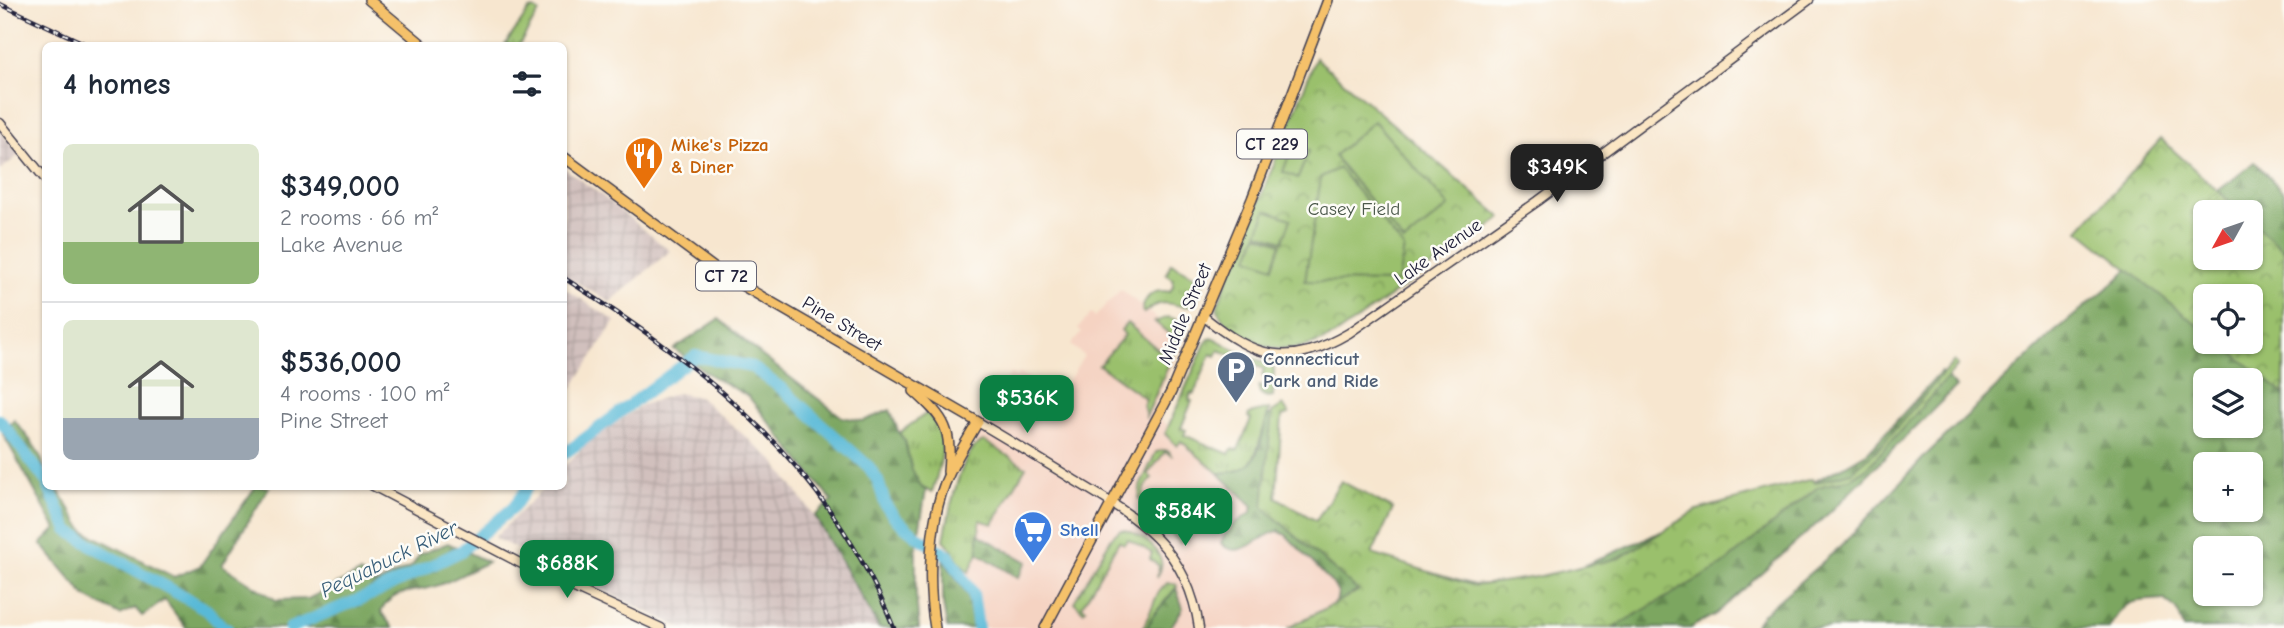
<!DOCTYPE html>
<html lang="en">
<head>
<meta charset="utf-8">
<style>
	:root { --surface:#fff; --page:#f6f6f7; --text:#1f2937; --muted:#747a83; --line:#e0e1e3; --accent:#0b8043 }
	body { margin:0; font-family:"Comic Neue",sans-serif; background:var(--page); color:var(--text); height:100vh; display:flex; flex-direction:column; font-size:26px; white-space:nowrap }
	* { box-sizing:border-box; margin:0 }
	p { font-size:23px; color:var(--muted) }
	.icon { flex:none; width:38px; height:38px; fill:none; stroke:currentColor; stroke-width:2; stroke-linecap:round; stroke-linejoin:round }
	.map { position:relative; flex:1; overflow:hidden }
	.drawer { position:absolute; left:42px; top:42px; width:525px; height:448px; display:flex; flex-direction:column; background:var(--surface); border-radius:10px; box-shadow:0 2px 5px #0004 }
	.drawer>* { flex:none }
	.needle { width:46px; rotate:230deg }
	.fabs { position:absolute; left:2193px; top:200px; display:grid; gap:14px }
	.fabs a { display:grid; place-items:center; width:70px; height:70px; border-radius:10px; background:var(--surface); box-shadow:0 2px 5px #0004; font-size:35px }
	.price { position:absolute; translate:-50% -60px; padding:0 16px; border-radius:14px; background:var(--accent); color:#fff; font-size:23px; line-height:46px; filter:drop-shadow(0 2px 4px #0008) }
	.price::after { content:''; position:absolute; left:50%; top:42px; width:21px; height:16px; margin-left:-10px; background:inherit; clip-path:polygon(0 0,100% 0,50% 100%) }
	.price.active { background:#222; color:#fff }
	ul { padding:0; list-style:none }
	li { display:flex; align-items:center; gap:21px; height:175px; padding:0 21px }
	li+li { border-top:2px solid var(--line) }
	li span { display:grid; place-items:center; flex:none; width:196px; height:140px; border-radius:10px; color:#555 }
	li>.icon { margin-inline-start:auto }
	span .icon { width:84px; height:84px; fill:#fffc; stroke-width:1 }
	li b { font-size:30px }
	h2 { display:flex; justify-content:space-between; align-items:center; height:84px; padding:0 21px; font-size:30px }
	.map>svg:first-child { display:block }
	.built { fill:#f5d3c2 }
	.industrial { fill:url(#industrial-grid) }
	.grass { fill:url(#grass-tufts); stroke:#5e7154; stroke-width:2 }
	.forest { fill:url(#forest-firs); stroke:#4e644e; stroke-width:2; fill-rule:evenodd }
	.park { fill:url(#park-crowns); stroke:#5e7154; stroke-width:2 }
	.pitch { fill:#9ac06c; stroke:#5e7154; stroke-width:2 }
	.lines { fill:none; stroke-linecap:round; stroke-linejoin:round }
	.river { stroke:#59b9d7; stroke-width:12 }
	.secondary-casing { stroke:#423f51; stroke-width:11 }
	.primary-casing { stroke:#423f51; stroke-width:12 }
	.trunk-casing { stroke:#423f51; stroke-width:12 }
	.secondary { stroke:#fbe6c4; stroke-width:8 }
	.primary { stroke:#f5c16b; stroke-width:9 }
	.trunk { stroke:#f5c16b; stroke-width:9 }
	.rail-casing { stroke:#22223b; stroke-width:4.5 }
	.rail { stroke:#fdfcf7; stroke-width:2; stroke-dasharray:5; stroke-linecap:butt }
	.labels { text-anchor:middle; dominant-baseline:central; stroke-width:5; stroke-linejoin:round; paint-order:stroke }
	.shield { fill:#fdfcf7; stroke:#646373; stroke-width:2 }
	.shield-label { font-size:18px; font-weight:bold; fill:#22223b }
	.food-label { font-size:19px; font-weight:bold; fill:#c56008; stroke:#fdfcf7; text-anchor:start }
	.park-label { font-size:19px; fill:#4c594c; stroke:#fdfcf7 }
	.street-label { font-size:19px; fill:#22223b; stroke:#fdfcf7 }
	.service-label { font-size:19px; font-weight:bold; fill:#4e5e75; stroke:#fdfcf7; text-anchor:start }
	.shop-label { font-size:19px; font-weight:bold; fill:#366cbe; stroke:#fdfcf7; text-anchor:start }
	.water-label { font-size:21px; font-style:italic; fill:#385e79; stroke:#fdfcf7 }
</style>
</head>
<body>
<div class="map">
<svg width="2284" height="628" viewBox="0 0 2284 628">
	<defs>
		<pattern id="industrial-grid" width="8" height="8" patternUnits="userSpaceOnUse" patternTransform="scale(1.75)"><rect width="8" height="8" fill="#d1c0bd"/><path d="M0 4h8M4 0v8" fill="none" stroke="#b3a5a3"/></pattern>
		<pattern id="grass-tufts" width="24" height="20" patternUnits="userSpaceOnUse" patternTransform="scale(1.75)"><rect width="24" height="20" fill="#9ac06c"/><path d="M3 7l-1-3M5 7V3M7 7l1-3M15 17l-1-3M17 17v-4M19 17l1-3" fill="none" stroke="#7d9c5a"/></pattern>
		<pattern id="forest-firs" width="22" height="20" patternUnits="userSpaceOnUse" patternTransform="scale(1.75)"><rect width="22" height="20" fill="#7ba660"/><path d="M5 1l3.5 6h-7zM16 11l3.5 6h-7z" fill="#648750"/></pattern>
		<pattern id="park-crowns" width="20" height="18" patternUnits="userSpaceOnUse" patternTransform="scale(1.75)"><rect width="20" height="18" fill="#9ac06c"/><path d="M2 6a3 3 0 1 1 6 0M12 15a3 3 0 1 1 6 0" fill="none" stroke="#7d9c5a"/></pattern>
	</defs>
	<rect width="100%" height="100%" fill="#fdfcf7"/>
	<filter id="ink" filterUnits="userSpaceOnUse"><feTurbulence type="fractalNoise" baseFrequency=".0143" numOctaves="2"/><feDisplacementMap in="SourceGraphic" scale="14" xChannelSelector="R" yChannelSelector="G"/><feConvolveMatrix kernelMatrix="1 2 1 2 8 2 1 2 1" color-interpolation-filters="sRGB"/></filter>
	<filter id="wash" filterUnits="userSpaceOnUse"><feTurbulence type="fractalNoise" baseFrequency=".00686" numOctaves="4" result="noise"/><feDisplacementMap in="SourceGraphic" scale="28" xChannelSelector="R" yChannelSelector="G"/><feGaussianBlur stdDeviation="1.57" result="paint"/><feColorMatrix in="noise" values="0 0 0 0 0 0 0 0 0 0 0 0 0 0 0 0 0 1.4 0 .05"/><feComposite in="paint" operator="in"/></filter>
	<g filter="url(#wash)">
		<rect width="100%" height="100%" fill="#f7e6cf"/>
		<path class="built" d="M1121,289L1182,340L1152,412L1282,525L1349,600L1306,628H984L977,591L950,546L944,540L953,497L963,467L1010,373L1017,377L1019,373L1054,392L1058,386L1063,389L1084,356L1071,345L1082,332L1078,328L1091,314L1095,317Z"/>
		<g class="industrial">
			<path d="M0,131L19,155L0,170Z"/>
			<path d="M564,168L600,194L670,251L610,302L564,275Z"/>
			<path d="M564,288L615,321L564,401Z"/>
			<path d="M677,393L699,397L773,460L821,525L879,628H682L494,538L545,487L564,486V467L589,441L642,405Z"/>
		</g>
		<g class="grass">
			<path d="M534,9L539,12L519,45H505L529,10Z"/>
			<path d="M1171,263L1204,281L1194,304C1177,313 1166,292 1144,313L1142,311C1145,296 1154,288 1170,292L1173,286V279L1166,274Z"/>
			<path d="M1168,317L1181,321L1185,327L1146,417L1143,405L1146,399L1099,365L1125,335L1121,330L1127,323L1162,353L1174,338L1155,322Z"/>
			<path d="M1214,338L1248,357L1271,364L1274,369L1273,396C1265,398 1258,395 1259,386L1264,387L1268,378L1262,375L1264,369L1219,350L1216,356L1211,354L1194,394L1191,393L1189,400L1192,401L1181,428L1186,430L1184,435L1229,454L1232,449L1238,450L1251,419L1248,417L1249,414L1269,409C1267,419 1264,428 1261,437C1252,465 1250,472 1218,473L1181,441L1177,446L1165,434L1205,344L1209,339Z"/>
			<path d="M927,413C952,437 941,463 932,492L922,488L911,468L905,441L899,433Z"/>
			<path d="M984,441L1026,467L993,524L980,520L978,553L969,572C958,565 954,549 944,540C948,518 960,447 984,441Z"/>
			<path d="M1164,450L1169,451L1171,455L1165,452L1148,474L1152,478L1144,489L1143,499L1174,525L1171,530L1183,540L1187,536L1188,540L1180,543L1139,499L1140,486L1156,452Z"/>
			<path d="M1120,530C1135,529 1157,546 1161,561C1163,568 1159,573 1157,578L1159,566L1150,559L1152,553L1128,539L1124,544L1119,541L1082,606L1086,609L1083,611L1074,602L1112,537Z"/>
			<path d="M1167,583L1176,584L1177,587L1152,617L1147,628H1143L1158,593Z"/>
		</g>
		<g class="forest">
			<path d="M2255,162L2284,193V628H2184L2177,610L2163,599C2130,602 2126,598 2109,628H1753L1764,613L1841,546L1928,453L2052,334L2118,279L2169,229ZM2205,212H2250V257H2205ZM2205,296H2250V341H2205ZM2205,380H2250V425H2205ZM2205,464H2250V509H2205ZM2205,548H2250V593H2205Z"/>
			<path d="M719,319L761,355L842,417L863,421L890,410L899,433L905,441L911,468L922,488L926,490L916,550V595L919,628H879L815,516L832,501L748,396L710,375L674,349Z"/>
			<path d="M1941,372L1956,387L1829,513L1716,614L1690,628H1291L1336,603L1338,593L1333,584L1286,535L1278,531C1260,535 1238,562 1221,543C1225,529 1239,520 1251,513L1253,506L1218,473C1261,472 1257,450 1268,415L1278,413L1273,466L1276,497L1316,521L1338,486L1371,556L1474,585L1536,580L1583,566L1688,520L1792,493L1842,467L1868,452Z"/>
			<path d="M14,420C33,443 46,456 46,486L56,487L84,531L174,577L200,566L256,486L269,487L222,565L276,600L308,599L360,573L376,584L412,566L420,554L448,543L488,562C470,570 451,582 433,587C415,592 389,590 381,612L393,628H186L165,600L142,616L135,608L120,615L86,597L41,544L56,529L3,434Z"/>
			<path d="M978,534L1027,562L1018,578L978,553Z"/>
			<path d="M943,559L968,595L973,628H947L943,604Z"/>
			<path d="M1176,588L1183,608L1170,628H1147L1152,617Z"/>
		</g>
		<g class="park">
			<path d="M1316,58L1502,218L1335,335C1302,353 1262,355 1233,329C1225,322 1219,317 1217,307Z"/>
			<path d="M2161,139L2241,212H2205V257H2250L2251,221L2284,251V394L2218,341H2250V296H2205V331L2079,230Z"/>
			<path d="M1954,361L1958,366L1868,467L1851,478L1818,487L1721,566L1612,628H1288L1358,591L1263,507L1272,412L1283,405L1289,414L1282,416L1276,497L1316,521L1341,481L1393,509L1372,554L1474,586L1536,577L1620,558L1697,510L1812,479L1814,483L1852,472L1879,448Z"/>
		</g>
		<g class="pitch">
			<path d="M1374,121L1449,206L1404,242L1334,156Z"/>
			<path d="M1293,145L1309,151L1298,178L1283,172Z"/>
			<path d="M1339,168L1404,248L1398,282L1305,281L1321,177Z"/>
			<path d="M1266,210L1291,219L1283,241L1258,233Z"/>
			<path d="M1257,235L1281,243L1273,267L1249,258Z"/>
		</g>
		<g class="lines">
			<g class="river">
				<path d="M0,420L46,481"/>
				<path d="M564,454L695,356L752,367L781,388L869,467L878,481L886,506L897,520L918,537L949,556L973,593L978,628"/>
				<path d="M48,486L68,530L96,548L206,609L223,627L227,628"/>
				<path d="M290,628L375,593L461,551L514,507L528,486"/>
			</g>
		</g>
	</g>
	<g filter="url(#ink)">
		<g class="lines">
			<g class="secondary-casing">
				<g id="secondary">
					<path d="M0,123L46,180"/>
					<path d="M1203,316C1256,359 1289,368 1349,333L1538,201L1809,0"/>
					<path d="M978,422C1010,441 1042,460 1074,480C1138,518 1188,548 1199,628"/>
					<path d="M373,486L518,562L661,628"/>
				</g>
			</g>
			<g class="primary-casing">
				<path id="primary" d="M1045,628L1171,392L1252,199L1328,0"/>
			</g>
			<g class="trunk-casing">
				<g id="trunk">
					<path d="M369,0L424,46"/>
					<path d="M564,157L721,273L978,422C968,439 957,456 949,474C929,515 927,583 935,628"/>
					<path d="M914,391C946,419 952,430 948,472"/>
				</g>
			</g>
			<use href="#secondary" class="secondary"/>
			<use href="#primary" class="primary"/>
			<use href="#trunk" class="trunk"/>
			<g class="rail-casing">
				<g id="rail">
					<path d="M0,4L90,46"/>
					<path d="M564,278C709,370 827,464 894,628"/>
				</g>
			</g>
			<use href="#rail" class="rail"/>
		</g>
	</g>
	<defs>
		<g id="restaurant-pin" transform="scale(2.0125)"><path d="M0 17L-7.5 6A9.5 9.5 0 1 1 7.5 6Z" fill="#e8710a" stroke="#fdfcf7"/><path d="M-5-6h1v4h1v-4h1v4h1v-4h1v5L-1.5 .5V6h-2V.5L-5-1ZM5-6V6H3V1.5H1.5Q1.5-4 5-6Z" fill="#fff"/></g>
		<g id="parking-pin" transform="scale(2.0125)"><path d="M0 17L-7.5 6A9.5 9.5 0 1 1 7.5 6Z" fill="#5c6f8a" stroke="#fdfcf7"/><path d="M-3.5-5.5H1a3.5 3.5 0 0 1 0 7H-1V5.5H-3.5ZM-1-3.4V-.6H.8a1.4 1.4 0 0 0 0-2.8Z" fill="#fff"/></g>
		<g id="supermarket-pin" transform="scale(2.0125)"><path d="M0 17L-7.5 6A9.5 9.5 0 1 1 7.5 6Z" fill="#3f7fe0" stroke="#fdfcf7"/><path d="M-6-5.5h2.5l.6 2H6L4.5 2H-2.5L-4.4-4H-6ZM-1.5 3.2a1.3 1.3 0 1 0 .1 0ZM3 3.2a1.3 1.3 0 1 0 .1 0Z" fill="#fff"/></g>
	</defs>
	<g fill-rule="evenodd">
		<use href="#restaurant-pin" x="644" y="156"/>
		<use href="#parking-pin" x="1236" y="370"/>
		<use href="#supermarket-pin" x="1033" y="530"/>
	</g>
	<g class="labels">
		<g class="shield">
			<rect x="1237" y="129.5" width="70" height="29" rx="5"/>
			<rect x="696" y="261.5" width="60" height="29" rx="5"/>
		</g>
		<g class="shield-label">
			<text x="1272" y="144">CT 229</text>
			<text x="726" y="276">CT 72</text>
		</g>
		<g class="food-label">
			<text x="671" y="145">Mike's Pizza<tspan x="671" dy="22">&amp; Diner</tspan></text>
		</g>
		<g class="park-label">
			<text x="1354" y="209">Casey Field</text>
		</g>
		<g class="street-label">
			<text transform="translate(1438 252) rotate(-35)">Lake Avenue</text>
			<text transform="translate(1185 314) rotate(-67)">Middle Street</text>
			<text transform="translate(842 324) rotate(31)">Pine Street</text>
		</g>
		<g class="service-label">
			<text x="1263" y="359">Connecticut<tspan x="1263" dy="22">Park and Ride</tspan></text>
		</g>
		<g class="shop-label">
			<text x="1060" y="530">Shell</text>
		</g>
		<g class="water-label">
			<text transform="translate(389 559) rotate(-26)">Pequabuck River</text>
		</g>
	</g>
</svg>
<div class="fabs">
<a><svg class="needle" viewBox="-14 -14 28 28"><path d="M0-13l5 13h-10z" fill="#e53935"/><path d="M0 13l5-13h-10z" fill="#747a83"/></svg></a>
<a><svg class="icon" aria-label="locate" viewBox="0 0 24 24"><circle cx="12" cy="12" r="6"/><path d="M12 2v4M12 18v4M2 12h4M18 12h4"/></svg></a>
<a><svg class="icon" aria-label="layers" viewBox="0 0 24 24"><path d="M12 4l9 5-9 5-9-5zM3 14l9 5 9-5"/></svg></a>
<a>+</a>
<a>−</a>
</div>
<b class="price active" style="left:1557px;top:204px">$349K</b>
<b class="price" style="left:1027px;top:435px">$536K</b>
<b class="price" style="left:1185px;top:548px">$584K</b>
<b class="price" style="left:567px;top:600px">$688K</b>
<section class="drawer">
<h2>4 homes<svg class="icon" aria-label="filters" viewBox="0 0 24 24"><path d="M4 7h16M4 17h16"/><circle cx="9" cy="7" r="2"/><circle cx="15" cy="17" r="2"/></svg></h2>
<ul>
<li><span style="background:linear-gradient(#dfe7d0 70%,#8fb573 0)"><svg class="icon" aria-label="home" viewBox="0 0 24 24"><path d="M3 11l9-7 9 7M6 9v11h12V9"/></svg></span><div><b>$349,000</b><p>2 rooms · 66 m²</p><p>Lake Avenue</p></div></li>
<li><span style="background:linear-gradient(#dfe7d0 70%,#9aa5b1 0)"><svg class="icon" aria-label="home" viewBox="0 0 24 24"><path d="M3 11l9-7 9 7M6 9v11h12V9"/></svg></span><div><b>$536,000</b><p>4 rooms · 100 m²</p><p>Pine Street</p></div></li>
</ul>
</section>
</div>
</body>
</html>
